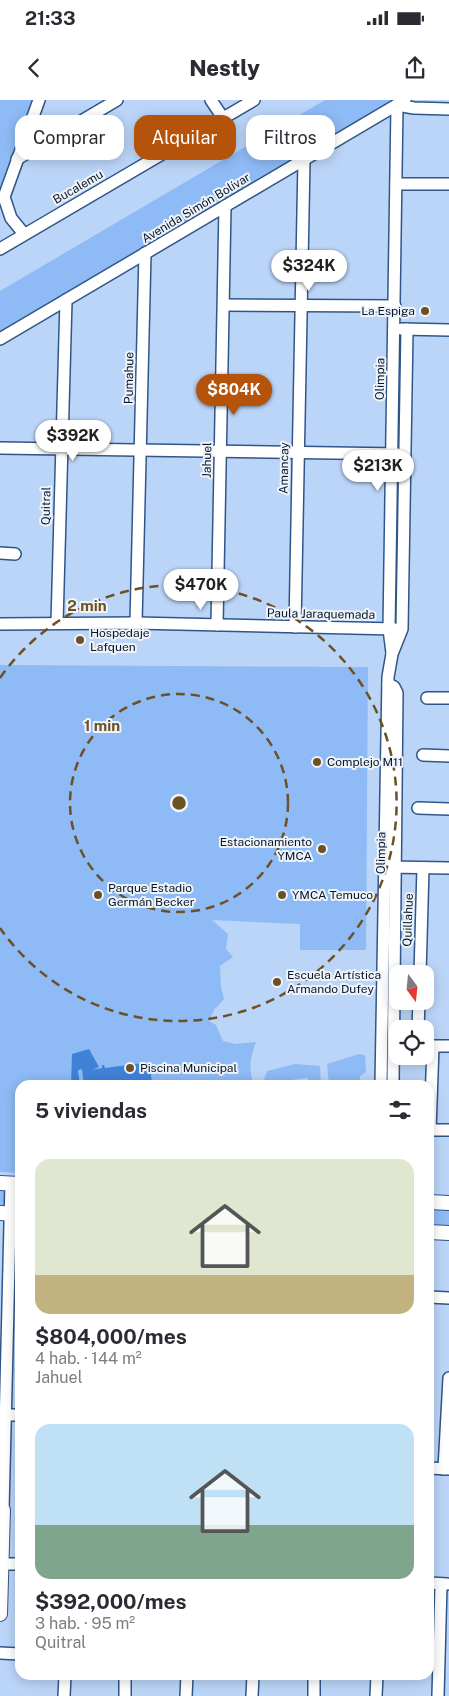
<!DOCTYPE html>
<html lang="es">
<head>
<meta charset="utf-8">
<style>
	:root { --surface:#fff; --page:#f2f2f3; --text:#2b2b33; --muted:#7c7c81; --accent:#b45309 }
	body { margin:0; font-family:"Public Sans",sans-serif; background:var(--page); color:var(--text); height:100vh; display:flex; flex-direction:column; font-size:19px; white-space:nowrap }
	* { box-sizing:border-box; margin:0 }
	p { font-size:16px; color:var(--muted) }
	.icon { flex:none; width:28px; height:28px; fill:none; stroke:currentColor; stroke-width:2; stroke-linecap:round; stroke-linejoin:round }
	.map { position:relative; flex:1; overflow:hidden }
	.drawer { position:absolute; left:15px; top:980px; width:419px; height:600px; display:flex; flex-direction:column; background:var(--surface); border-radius:15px; box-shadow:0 2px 12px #0003 }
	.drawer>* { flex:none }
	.top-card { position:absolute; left:15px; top:15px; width:420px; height:45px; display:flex; gap:10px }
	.needle { width:32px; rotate:165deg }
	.controls { position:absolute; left:389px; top:865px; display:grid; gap:10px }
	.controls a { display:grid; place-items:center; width:45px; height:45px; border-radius:10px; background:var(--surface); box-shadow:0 2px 12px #0003; font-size:25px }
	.price { position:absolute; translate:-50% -42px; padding:0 11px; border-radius:18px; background:#fff; color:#222; font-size:16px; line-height:32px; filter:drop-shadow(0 1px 2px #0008) }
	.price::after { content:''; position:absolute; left:50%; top:30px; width:15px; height:11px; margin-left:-8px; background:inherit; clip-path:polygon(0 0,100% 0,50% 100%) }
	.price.selected { background:var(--accent); color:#fff }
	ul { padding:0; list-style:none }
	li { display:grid; align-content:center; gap:10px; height:265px; padding:0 20px }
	li span { display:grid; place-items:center; height:155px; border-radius:15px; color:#555 }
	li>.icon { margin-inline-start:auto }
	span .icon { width:90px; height:90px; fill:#fffc; stroke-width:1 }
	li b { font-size:21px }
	h2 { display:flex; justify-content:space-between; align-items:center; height:60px; padding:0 20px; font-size:21px }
	.pill { padding:0 18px; border-radius:15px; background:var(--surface); box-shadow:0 2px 12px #0003; font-size:18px; line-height:45px }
	.pill.selected { background:var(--accent); color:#fff }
	.status { display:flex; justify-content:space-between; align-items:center; height:35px; padding:0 25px; background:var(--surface); direction:ltr }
	.status svg { height:14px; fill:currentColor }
	header { display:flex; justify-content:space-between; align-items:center; height:65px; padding:0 20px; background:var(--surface); font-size:22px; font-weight:800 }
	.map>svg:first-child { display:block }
	.green { fill:#8ebaf5 }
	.water { fill:#4082d8 }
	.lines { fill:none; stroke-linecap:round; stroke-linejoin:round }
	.minor-casing { stroke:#305688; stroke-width:14 }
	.major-casing { stroke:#305688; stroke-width:16 }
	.minor { stroke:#fff; stroke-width:11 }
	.major { stroke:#fff; stroke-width:14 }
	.ring { fill:none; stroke:#6d5023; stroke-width:2.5; stroke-dasharray:9 6 }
	.poi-dot { fill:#6d5023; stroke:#eff4fa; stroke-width:2 }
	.labels { text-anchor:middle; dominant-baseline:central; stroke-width:4; stroke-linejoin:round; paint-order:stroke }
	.street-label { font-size:12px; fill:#07162a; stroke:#eff4fa }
	.poi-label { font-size:12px; fill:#07162a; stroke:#eff4fa; text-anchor:start }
	.centre { fill:#6d5023; stroke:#eff4fa; stroke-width:2.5 }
	.ring-label { font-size:15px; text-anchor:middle; font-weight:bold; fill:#6d5023; stroke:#eff4fa; stroke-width:4; stroke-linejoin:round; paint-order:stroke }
</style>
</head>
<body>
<div class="status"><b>21:33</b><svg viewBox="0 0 49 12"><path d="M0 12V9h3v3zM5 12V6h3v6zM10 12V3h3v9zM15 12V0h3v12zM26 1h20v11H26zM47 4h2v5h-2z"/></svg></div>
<header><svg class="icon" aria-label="back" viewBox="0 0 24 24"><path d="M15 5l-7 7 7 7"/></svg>Nestly<svg class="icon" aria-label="share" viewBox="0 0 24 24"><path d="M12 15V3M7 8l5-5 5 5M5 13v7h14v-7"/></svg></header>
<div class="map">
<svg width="449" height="1596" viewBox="0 0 449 1596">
	<rect width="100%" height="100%" fill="#bbd5f8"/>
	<g class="green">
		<path d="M0,0H34L0,97Z"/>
		<path d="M325,0H393L0,231V191Z"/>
		<path d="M0,565L368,567L366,850H300V824L212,820L228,834L226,849L233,857L220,866L221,887L224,899L214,910L209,921L216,925L223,941L235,944L256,942C250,959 248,968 254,985H20V1073L0,1072Z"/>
		<path d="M359,954L365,955L366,972L360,976V985H329L327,964Z"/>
		<path d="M295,964L320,966L321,985H309L308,978H306L277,982L273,985H262L267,971Z"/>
		<path d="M0,1090L20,1091V1110L0,1109Z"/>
		<path d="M429,1110H449V1130L429,1129Z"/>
		<path d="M20,1393V1454H17Z"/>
	</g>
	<path class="water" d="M89,949L99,967L92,970L102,968V965H104L105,968L150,962L152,985H84L82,970L80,969L78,971L80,985H71L72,954Z"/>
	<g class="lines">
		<g class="minor-casing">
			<g id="minor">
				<path d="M211,0L223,18"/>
				<path d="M397,5L414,8L449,9"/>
				<path d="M17,59L117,0"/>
				<path d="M396,84H449"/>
				<path d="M24,134L11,118L4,97L39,0"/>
				<path d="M0,149L254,0"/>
				<path d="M224,205L395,206"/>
				<path d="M401,229L449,230"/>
				<path d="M0,239L405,0"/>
				<path d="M0,348L398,354"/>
				<path d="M0,453L15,454"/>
				<path d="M57,523L66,200"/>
				<path d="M136,523L145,153"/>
				<path d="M0,524L136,523L395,529"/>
				<path d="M217,525L225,106"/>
				<path d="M295,527L304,60"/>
				<path d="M392,553L389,529L397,5"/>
				<path d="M388,584L394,587L397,593L393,985"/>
				<path d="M427,598H449"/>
				<path d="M423,655L449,656"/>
				<path d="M418,708L449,709"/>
				<path d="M387,767L449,768"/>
				<path d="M420,874L423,768"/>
				<path d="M418,929L419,901"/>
				<path d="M425,946H449"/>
				<path d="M381,985L388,577L392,554L402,529L407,229"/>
				<path d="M429,1030H449"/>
				<path d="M430,1030L433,946"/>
				<path d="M429,1197L449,1198"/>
				<path d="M5,1315H20"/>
				<path d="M429,1368L449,1369"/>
				<path d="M444,1369L449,1278"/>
				<path d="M3,1410L11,1083"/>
				<path d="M2,1464H20"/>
				<path d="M429,1483L447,1484"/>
				<path d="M0,1553L20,1554"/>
				<path d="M64,1596L65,1575"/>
				<path d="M125,1596V1575"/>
				<path d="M186,1596L187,1575"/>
				<path d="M252,1596L253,1575"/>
				<path d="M314,1596V1575"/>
				<path d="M376,1596L377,1575"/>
				<path d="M438,1596L441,1484"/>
			</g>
		</g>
		<g class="major-casing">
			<g id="major">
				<path d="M0,1083L20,1084"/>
				<path d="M429,1102L449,1103"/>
				<path d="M0,1113L20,1114"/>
				<path d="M429,1132L449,1133"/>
				<path d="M0,1410H3L0,1514"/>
			</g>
		</g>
		<use href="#minor" class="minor"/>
		<use href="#major" class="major"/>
	</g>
	<g class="ring">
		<circle cx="179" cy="703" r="109"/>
		<path d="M0 578A218 218 0 1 1 0 828"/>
	</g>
	<g class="poi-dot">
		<circle cx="425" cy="211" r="5"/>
		<circle cx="80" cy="540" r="5"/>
		<circle cx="317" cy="662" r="5"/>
		<circle cx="322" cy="749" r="5"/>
		<circle cx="98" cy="795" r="5"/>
		<circle cx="282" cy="795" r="5"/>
		<circle cx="277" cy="882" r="5"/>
		<circle cx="130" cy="968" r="5"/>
	</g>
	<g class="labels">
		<g class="street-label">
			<text transform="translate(78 87) rotate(-30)">Bucalemu</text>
			<text transform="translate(196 108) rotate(-31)">Avenida Simón Bolívar</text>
			<text transform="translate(129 278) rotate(-89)">Pumahue</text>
			<text transform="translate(380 279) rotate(-89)">Olimpia</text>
			<text transform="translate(207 360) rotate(-89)">Jahuel</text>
			<text transform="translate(284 368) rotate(-89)">Amancay</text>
			<text transform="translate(46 406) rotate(-89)">Quitral</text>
			<text transform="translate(321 514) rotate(1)">Paula Jaraquemada</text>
			<text transform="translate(381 753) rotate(-89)">Olimpia</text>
			<text transform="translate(408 820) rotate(-88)">Quillahue</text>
		</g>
		<g class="poi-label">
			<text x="415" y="211" text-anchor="end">La Espiga</text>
			<text x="90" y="533">Hospedaje<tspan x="90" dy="14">Lafquen</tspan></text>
			<text x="327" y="662">Complejo M11</text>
			<text x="312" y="742" text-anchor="end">Estacionamiento<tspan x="312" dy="14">YMCA</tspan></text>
			<text x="108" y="788">Parque Estadio<tspan x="108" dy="14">Germán Becker</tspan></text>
			<text x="292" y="795">YMCA Temuco</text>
			<text x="287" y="875">Escuela Artística<tspan x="287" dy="14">Armando Dufey</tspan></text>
			<text x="140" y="968">Piscina Municipal</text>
		</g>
	</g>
	<circle cx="179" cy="703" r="8" class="centre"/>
	<g class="ring-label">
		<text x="87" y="511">2 min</text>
		<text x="102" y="631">1 min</text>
	</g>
</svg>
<div class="controls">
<a><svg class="needle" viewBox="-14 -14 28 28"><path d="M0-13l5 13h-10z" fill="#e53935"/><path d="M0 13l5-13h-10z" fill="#7c7c81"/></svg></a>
<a><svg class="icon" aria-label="locate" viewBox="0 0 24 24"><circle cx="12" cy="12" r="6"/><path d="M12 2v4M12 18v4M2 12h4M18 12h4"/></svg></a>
</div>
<b class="price" style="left:309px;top:192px">$324K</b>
<b class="price selected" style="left:234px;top:316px">$804K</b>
<b class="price" style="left:73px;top:362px">$392K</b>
<b class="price" style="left:378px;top:392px">$213K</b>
<b class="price" style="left:201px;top:511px">$470K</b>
<div class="top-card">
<a class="pill">Comprar</a>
<a class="pill selected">Alquilar</a>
<a class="pill">Filtros</a>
</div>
<section class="drawer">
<h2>5 viviendas<svg class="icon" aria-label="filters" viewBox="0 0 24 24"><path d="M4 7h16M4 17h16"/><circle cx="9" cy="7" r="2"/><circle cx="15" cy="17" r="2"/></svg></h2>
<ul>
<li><span style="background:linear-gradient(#dfe7d0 75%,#c2b280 0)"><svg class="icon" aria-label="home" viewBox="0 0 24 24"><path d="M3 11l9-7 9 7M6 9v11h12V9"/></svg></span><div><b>$804,000/mes</b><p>4 hab. · 144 m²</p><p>Jahuel</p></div></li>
<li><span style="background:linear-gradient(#bfe0f5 65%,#7fa58c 0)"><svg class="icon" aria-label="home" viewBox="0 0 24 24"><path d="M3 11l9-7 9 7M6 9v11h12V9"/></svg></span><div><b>$392,000/mes</b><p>3 hab. · 95 m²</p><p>Quitral</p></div></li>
</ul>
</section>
</div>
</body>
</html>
